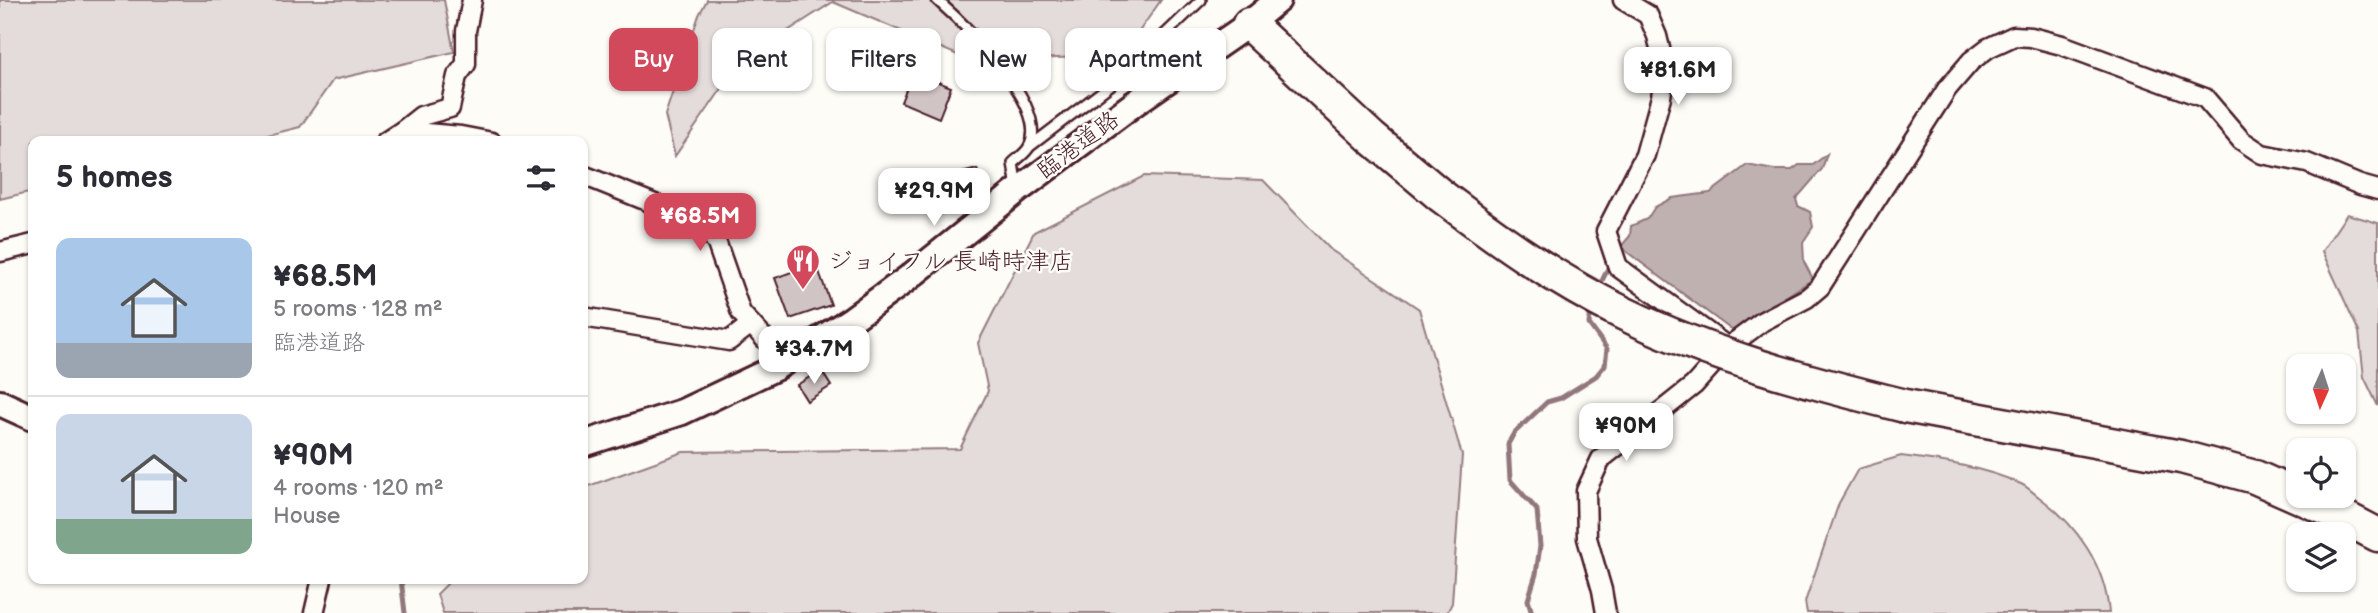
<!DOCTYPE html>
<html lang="en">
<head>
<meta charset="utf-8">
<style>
	:root { --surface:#fff; --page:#f2f2f3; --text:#2b2b33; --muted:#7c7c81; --line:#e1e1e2; --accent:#d1495b }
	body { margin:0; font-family:"Balsamiq Sans","Klee One",sans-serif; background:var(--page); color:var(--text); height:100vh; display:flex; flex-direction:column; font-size:26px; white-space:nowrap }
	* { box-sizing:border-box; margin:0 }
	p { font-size:23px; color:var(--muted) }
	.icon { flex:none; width:38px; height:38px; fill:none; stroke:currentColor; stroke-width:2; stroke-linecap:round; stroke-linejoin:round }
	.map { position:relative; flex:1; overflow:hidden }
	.side { position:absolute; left:28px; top:136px; width:560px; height:448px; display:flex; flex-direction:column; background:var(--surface); border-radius:14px; box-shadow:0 2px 5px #0004 }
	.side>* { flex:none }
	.guide { position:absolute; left:609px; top:28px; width:665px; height:63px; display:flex; gap:14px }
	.needle { width:46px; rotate:183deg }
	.buttons { position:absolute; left:2286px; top:354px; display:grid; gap:14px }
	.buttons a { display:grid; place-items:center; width:70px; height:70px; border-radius:14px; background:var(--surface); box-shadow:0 2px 5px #0004; font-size:35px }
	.price { position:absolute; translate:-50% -60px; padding:0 16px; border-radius:14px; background:#fff; color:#222; font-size:23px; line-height:46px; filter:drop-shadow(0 2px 4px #0008) }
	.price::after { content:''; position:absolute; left:50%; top:42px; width:21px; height:16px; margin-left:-10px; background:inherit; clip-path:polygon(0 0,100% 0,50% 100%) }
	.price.selected { background:var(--accent); color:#fff }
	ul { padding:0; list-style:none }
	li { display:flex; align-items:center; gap:21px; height:175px; padding:0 28px }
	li+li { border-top:2px solid var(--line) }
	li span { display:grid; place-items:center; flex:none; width:196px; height:140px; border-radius:14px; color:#555 }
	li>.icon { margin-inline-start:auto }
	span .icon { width:84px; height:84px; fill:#fffc; stroke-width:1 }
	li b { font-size:30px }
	h2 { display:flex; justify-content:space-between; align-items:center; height:84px; padding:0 28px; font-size:30px }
	.tag { padding:0 24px; border-radius:14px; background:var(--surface); box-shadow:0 2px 5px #0004; font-size:24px; line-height:63px }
	.tag.selected { background:var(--accent); color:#fff }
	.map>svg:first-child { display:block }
	.green { fill:#e3dcda; stroke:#967e82; stroke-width:2 }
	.water { fill:#c0b1b1; stroke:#91777b; stroke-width:2 }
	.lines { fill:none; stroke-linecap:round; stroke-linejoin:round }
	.stream { stroke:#91777b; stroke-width:5 }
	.building { fill:#d0c5c4; stroke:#4a1f2b; stroke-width:2 }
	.lane-casing { stroke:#4a1f2b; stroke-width:14 }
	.street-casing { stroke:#4a1f2b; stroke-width:23 }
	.secondary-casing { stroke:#4a1f2b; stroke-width:30 }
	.highway-casing { stroke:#4a1f2b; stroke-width:37 }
	.lane { stroke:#fdfcf7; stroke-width:9 }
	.street { stroke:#fdfcf7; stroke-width:18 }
	.secondary { stroke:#fdfcf7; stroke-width:24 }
	.highway { stroke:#fdfcf7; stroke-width:32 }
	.highway-bridge-casing { stroke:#4a1f2b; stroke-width:37; stroke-linecap:butt }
	.highway-bridge { stroke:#fdfcf7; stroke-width:32 }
	.labels { text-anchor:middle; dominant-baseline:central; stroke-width:5; stroke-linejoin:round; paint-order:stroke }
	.street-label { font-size:24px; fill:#4a1f2b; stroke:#fdfcf7 }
	.poi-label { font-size:24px; fill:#4a1f2b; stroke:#fdfcf7; text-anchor:start }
</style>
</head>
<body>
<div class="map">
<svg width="2378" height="613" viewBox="0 0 2378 613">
	<rect width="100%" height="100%" fill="#fdfcf7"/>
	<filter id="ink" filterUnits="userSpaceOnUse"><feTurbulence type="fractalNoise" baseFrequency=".0143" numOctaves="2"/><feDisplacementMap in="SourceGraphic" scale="14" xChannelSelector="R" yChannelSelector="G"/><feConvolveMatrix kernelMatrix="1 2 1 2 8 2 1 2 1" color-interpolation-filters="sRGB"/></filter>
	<g filter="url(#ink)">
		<g class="green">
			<path d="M0,0H444L454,52L333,80L300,127L240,142H33V191L0,199Z"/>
			<path d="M707,0H1161L1138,33L1078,57L974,62L833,2L741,61L675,156L665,115L699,15Z"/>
			<path d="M1144,176L1263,180L1331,250L1419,309L1462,455L1452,603L1447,613H443L437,594L452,579H583V488L683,452L960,449L988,391L978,343L1034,232Z"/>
			<path d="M2347,214L2378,223V406L2364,377L2359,332L2322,251Z"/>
			<path d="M1901,456C1942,461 1983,467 2021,484C2028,487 2033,493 2039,497C2077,525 2105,565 2109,613H1807L1805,602L1839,503L1858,469Z"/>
		</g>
		<path class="water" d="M1827,154L1822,169L1796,199L1798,206L1810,212L1813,227L1803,242L1804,262L1813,279L1733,331L1627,252L1622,245L1630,236L1631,226L1647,219L1655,207L1672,198L1710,193L1747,165L1774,170H1792L1799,165H1813Z"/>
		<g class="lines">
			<g class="stream">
				<path d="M1598,289L1612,260"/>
				<path d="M401,579L405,613"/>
				<path d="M1532,613L1528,600L1536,574L1540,546L1537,510L1510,480L1508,444L1514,433L1547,402L1561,398L1596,376L1605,365L1607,349L1589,324L1591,307"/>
			</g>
		</g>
		<g class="building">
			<path d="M913,72L951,87L939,118L901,102Z"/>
			<path d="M977,169L982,186L959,192L954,175Z"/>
			<path d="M816,263L831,305L790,319L775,278Z"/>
			<path d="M821,370L831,386L807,401L797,385Z"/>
		</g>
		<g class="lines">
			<g class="lane-casing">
				<g id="lane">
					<path d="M937,0C964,24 1051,106 1029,147C1026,153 1018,158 1013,163L1017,188"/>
					<path d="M1029,147L1117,80L1201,0"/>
				</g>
			</g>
			<g class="street-casing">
				<g id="street">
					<path d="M1623,0L1648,15L1657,36L1665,69L1661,97L1645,155L1606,231L1618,267L1725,345"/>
					<path d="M402,131L421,116L450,108L457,76L466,64V31L472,0"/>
					<path d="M385,142L402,131L461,136L492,142"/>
					<path d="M583,175L672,211L702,219L717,244L741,313L785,361"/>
					<path d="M0,252L33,244"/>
					<path d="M583,317L729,341L751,324"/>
					<path d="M314,613L322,579"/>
					<path d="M1606,613L1602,590L1587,538L1586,491L1601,459L1694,385L1728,347L1763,321L1807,298L1820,287L1947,89L1971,61L1988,48L2014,36L2031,37L2062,45L2205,98L2241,140L2262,154L2307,163L2360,185L2378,190"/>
				</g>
			</g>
			<g class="secondary-casing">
				<g id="secondary">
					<path d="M0,403L33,418"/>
					<path d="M583,444L682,412L775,368L852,319L907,279L1017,191L1135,103L1249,24L1278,0"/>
				</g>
			</g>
			<g class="highway-casing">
				<g id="highway">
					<path d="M1249,24L1372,138L1440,195"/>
					<path d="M1905,406L2181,457L2255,477L2334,512L2378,535"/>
				</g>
			</g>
			<use href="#lane" class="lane"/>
			<use href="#street" class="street"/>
			<use href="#secondary" class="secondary"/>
			<use href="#highway" class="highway"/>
			<g class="highway-bridge-casing">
				<path id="highway-bridge" d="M1440,195C1498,239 1557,281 1623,313C1713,357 1809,382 1905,406"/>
			</g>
			<use href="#highway-bridge" class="highway-bridge"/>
		</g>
	</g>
	<defs>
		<g id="restaurant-pin" transform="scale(1.75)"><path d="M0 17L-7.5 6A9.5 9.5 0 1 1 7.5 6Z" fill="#d1495b" stroke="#fdfcf7"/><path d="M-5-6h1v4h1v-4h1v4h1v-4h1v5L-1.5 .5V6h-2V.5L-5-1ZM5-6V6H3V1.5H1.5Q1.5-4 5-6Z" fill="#fff"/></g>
	</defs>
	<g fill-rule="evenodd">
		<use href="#restaurant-pin" x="803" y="261"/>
	</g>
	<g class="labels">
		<g class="street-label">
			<text transform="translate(1078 145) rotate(-37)">臨港道路</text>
		</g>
		<g class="poi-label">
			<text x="828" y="261">ジョイフル 長崎時津店</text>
		</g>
	</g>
</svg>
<div class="buttons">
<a><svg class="needle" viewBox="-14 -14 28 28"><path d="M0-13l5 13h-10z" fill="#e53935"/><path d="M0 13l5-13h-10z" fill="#7c7c81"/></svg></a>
<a><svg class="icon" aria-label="locate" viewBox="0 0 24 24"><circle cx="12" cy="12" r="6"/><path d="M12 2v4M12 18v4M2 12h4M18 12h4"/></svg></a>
<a><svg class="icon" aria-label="layers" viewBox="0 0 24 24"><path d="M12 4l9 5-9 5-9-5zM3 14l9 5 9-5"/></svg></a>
</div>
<b class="price" style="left:1678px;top:107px">¥81.6M</b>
<b class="price" style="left:934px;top:228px">¥29.9M</b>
<b class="price selected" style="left:700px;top:253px">¥68.5M</b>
<b class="price" style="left:814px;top:386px">¥34.7M</b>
<b class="price" style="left:1626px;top:463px">¥90M</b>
<div class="guide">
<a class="tag selected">Buy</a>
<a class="tag">Rent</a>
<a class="tag">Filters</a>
<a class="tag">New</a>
<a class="tag">Apartment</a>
</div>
<section class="side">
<h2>5 homes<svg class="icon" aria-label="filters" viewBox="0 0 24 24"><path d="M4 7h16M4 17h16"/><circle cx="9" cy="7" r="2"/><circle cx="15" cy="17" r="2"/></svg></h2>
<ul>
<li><span style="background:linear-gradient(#a9c7e8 75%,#9aa5b1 0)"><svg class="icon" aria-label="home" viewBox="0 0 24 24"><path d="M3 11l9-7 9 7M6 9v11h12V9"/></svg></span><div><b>¥68.5M</b><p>5 rooms · 128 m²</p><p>臨港道路</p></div></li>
<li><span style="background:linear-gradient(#c9d6e8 75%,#7fa58c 0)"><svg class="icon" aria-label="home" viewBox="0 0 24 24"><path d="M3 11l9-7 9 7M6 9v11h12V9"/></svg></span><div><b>¥90M</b><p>4 rooms · 120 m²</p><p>House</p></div></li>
</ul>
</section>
</div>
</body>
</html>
